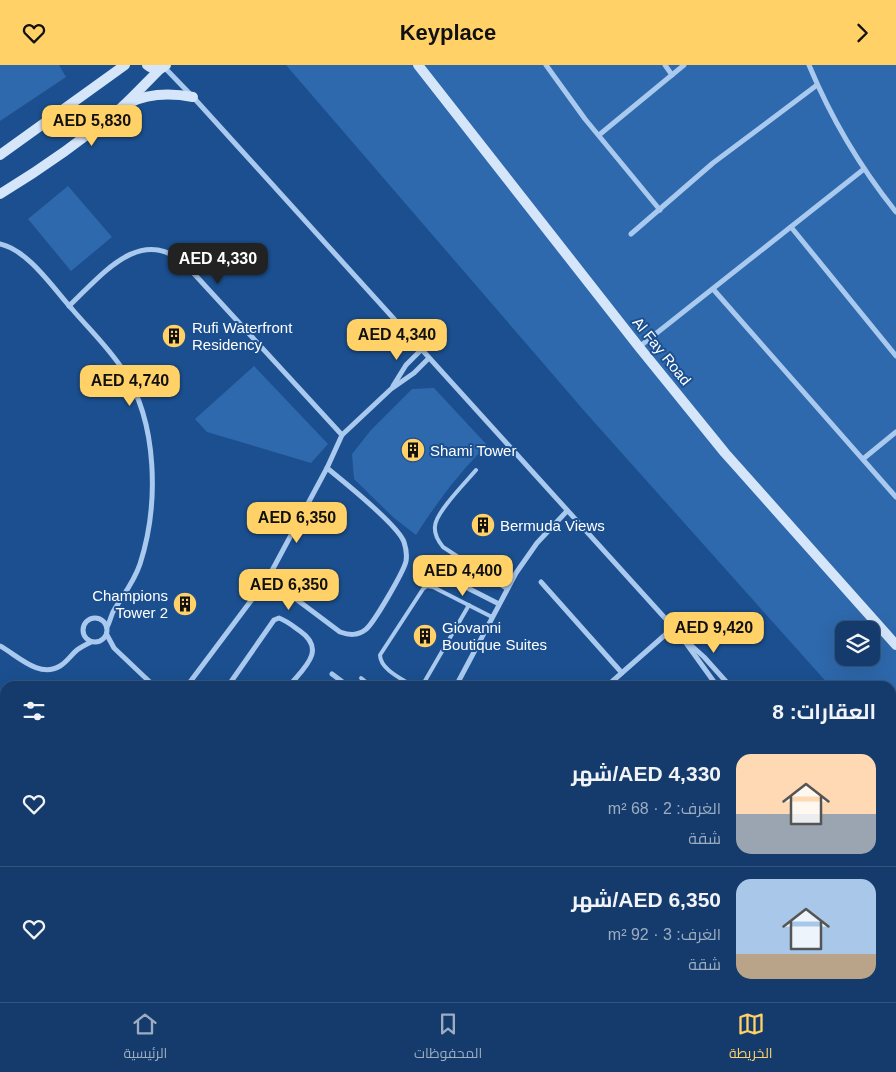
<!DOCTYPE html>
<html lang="ar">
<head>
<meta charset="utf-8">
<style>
	:root { --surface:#143b6b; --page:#214673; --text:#f1f3f6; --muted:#9dadc1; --line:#33557e; --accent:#ffd166 }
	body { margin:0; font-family:Helvetica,Cairo,sans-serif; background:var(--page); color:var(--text); direction:rtl; height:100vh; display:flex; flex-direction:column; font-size:19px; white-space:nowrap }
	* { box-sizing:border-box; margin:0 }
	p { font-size:16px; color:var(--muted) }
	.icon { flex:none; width:28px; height:28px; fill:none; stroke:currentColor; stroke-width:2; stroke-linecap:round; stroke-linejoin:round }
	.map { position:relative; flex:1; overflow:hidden; direction:ltr }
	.sheet { position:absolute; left:0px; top:616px; width:896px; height:321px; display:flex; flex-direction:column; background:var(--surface); border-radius:15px 15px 0 0; box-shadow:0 5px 20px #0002,0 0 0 1px var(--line); direction:rtl }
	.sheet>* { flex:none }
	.controls { position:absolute; left:835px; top:556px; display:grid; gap:10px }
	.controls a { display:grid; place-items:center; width:45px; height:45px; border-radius:10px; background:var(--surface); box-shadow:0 5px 20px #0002,0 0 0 1px var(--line); font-size:25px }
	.price { position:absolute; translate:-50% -42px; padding:0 11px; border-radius:10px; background:var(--accent); color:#111; font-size:16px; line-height:32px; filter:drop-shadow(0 1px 2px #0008) }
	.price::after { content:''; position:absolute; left:50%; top:30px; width:15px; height:11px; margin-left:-8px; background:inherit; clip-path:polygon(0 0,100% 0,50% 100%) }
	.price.current { background:#222; color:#fff }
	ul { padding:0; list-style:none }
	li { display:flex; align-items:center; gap:15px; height:125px; padding:0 20px }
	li+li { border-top:1px solid var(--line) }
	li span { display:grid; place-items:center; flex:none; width:140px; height:100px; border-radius:15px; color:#555 }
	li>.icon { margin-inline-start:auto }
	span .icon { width:60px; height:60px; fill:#fffc; stroke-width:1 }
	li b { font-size:21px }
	h2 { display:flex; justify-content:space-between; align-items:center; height:60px; padding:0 20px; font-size:21px }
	header { display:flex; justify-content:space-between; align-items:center; height:65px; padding:0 20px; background:var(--accent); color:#111; font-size:22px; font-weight:600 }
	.tabs { display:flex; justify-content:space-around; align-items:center; height:70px; border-top:1px solid var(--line); background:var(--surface); font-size:14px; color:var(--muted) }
	.tabs a { display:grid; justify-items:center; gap:2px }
	.tabs .current { color:var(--accent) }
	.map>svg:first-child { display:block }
	.green { fill:#2e69ad; fill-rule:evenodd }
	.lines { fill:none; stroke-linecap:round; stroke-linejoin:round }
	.lane { stroke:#a9c9ee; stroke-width:4 }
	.street { stroke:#a9c9ee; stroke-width:5 }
	.secondary { stroke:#d6e6fa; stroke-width:10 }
	.labels { text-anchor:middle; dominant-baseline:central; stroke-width:4; stroke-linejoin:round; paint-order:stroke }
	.poi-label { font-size:15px; fill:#fff; stroke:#1b4f8f; text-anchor:start }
	.street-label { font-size:15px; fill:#fff; stroke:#1b4f8f }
</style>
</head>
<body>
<header><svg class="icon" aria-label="forward" viewBox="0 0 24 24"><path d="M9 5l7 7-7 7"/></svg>Keyplace<svg class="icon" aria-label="heart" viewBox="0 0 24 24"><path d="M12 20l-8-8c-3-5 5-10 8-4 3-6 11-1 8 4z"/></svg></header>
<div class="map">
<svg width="896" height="937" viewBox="0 0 896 937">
	<rect width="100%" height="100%" fill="#1b4f8f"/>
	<g class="green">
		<path d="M0,0H59L66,12L0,56Z"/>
		<path d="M286,0H896V696L891,690V621H830L586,348ZM844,565H871V592H844Z"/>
		<path d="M68,121L112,172L71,206L28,154Z"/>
		<path d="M254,301L328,379L311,398L207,367L195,354Z"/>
		<path d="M434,323L487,380C459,408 437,437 416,470L394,453L354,414L352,389L371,365L412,324Z"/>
		<path d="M31,933V932L643,933L639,937H27Z"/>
	</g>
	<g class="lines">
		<g class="lane">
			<path d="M476,405C466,417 436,447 435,461C434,469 438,476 443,482L507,524"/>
			<path d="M361,613L371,621"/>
			<path d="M358,618L362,621"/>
			<path d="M413,621C402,614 380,604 380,590L423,524L427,521L433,522L492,552"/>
			<path d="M422,621L469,540"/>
			<path d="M891,632L896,627"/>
			<path d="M891,923L896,928"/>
			<path d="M778,932L782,937"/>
		</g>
		<g class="street">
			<path d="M546,0L585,54L660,145"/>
			<path d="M665,0L672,10"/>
			<path d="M809,0C831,53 860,102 896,147"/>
			<path d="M164,2L193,32L683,573L704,592L730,621"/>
			<path d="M599,70L684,0"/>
			<path d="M791,162L896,291"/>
			<path d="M631,169L713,98L817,20"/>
			<path d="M0,179C28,185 53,223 72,244C89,264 109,283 123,305C158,357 159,440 140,499C134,517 124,529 114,545C111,550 110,557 107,562"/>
			<path d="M713,224L896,432"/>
			<path d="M69,241C101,211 141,158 186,200L342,370"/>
			<path d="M639,282L864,104"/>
			<path d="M393,321L406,300L421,285"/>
			<path d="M863,394L896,367"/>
			<path d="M268,513L340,567C349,570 357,571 365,565C373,560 404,506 406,496C407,490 406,483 404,477C398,460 343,416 327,403"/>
			<path d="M450,514L499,539"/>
			<path d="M541,517L622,608"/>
			<circle cx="95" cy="565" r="12"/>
			<path d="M107,570L114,583L154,621"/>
			<path d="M686,578L717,621"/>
			<path d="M0,581C17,590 39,614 60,601C67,597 71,590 77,585C81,582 87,579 91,577"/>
			<path d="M332,609L348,621"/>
			<path d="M187,621L268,513L327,403L342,370L391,324L414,308L429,293"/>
			<path d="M228,621L274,555L279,553C287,556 293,561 300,566C327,585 304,603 289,621"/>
			<path d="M456,621L516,508L537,478L567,446"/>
			<path d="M607,621L674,562"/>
			<path d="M0,713L5,720"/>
			<path d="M0,785L5,782"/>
			<path d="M891,802L896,807"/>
			<path d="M0,809L5,805"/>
			<path d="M891,821L896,826"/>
			<path d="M0,842L5,849"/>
			<path d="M675,937L679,932"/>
			<path d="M690,937L694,932"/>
		</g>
		<g class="secondary">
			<path d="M147,0C153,5 160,6 166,0"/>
			<path d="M418,0L639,282L725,388L896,580"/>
			<path d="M129,38C149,28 171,28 193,32"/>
			<path d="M0,90L125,0"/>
			<path d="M0,129C43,103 84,74 122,42C135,30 147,17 160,4"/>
		</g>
	</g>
	<defs>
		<g id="building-disc" transform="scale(1.25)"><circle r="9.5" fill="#ffd166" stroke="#1b4f8f"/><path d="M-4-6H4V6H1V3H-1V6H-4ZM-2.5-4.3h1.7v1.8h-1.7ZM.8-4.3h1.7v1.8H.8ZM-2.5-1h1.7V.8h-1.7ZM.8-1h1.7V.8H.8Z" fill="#111"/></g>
	</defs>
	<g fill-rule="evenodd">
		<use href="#building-disc" x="174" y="271"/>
		<use href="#building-disc" x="413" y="385"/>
		<use href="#building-disc" x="483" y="460"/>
		<use href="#building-disc" x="185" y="539"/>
		<use href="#building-disc" x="425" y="571"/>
	</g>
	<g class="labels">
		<g class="poi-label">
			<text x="192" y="262">Rufi Waterfront<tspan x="192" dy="17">Residency</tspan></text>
			<text x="430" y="385">Shami Tower</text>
			<text x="500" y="460">Bermuda Views</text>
			<text x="168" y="530" text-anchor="end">Champions<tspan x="168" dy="17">Tower 2</tspan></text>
			<text x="442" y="562">Giovanni<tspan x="442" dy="17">Boutique Suites</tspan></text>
		</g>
		<g class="street-label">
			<text transform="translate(662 286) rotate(51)">Al Fay Road</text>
		</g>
	</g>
</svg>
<div class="controls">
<a><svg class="icon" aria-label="layers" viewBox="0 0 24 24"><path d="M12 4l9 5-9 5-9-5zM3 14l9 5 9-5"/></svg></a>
</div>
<b class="price" style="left:92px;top:82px">AED 5,830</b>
<b class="price current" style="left:218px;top:220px">AED 4,330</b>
<b class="price" style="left:397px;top:296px">AED 4,340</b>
<b class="price" style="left:130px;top:342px">AED 4,740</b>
<b class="price" style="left:297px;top:479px">AED 6,350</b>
<b class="price" style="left:463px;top:532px">AED 4,400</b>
<b class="price" style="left:289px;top:546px">AED 6,350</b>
<b class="price" style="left:714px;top:589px">AED 9,420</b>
<section class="sheet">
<h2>العقارات: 8<svg class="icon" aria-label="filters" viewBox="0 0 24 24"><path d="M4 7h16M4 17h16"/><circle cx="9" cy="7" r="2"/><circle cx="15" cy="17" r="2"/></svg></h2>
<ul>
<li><span style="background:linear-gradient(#ffd9b3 60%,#9aa5b1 0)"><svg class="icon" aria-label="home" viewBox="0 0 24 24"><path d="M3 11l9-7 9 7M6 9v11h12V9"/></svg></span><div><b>AED 4,330/شهر</b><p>الغرف: 2 · 68 m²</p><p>شقة</p></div><svg class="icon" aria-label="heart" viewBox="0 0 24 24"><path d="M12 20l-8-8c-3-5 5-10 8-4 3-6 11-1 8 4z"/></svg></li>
<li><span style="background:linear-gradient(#a9c7e8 75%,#b9a48a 0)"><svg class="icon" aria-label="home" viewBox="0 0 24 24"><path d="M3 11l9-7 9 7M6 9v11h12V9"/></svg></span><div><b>AED 6,350/شهر</b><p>الغرف: 3 · 92 m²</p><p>شقة</p></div><svg class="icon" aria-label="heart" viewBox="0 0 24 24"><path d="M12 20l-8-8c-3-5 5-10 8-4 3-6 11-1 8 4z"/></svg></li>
</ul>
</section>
</div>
<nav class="tabs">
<a class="current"><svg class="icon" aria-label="map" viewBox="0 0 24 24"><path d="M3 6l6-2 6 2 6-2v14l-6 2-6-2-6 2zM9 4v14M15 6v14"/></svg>الخريطة</a>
<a><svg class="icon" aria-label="saved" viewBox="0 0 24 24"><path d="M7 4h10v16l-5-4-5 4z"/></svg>المحفوظات</a>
<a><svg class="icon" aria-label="home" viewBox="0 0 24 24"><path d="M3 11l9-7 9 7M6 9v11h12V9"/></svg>الرئيسية</a>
</nav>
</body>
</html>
